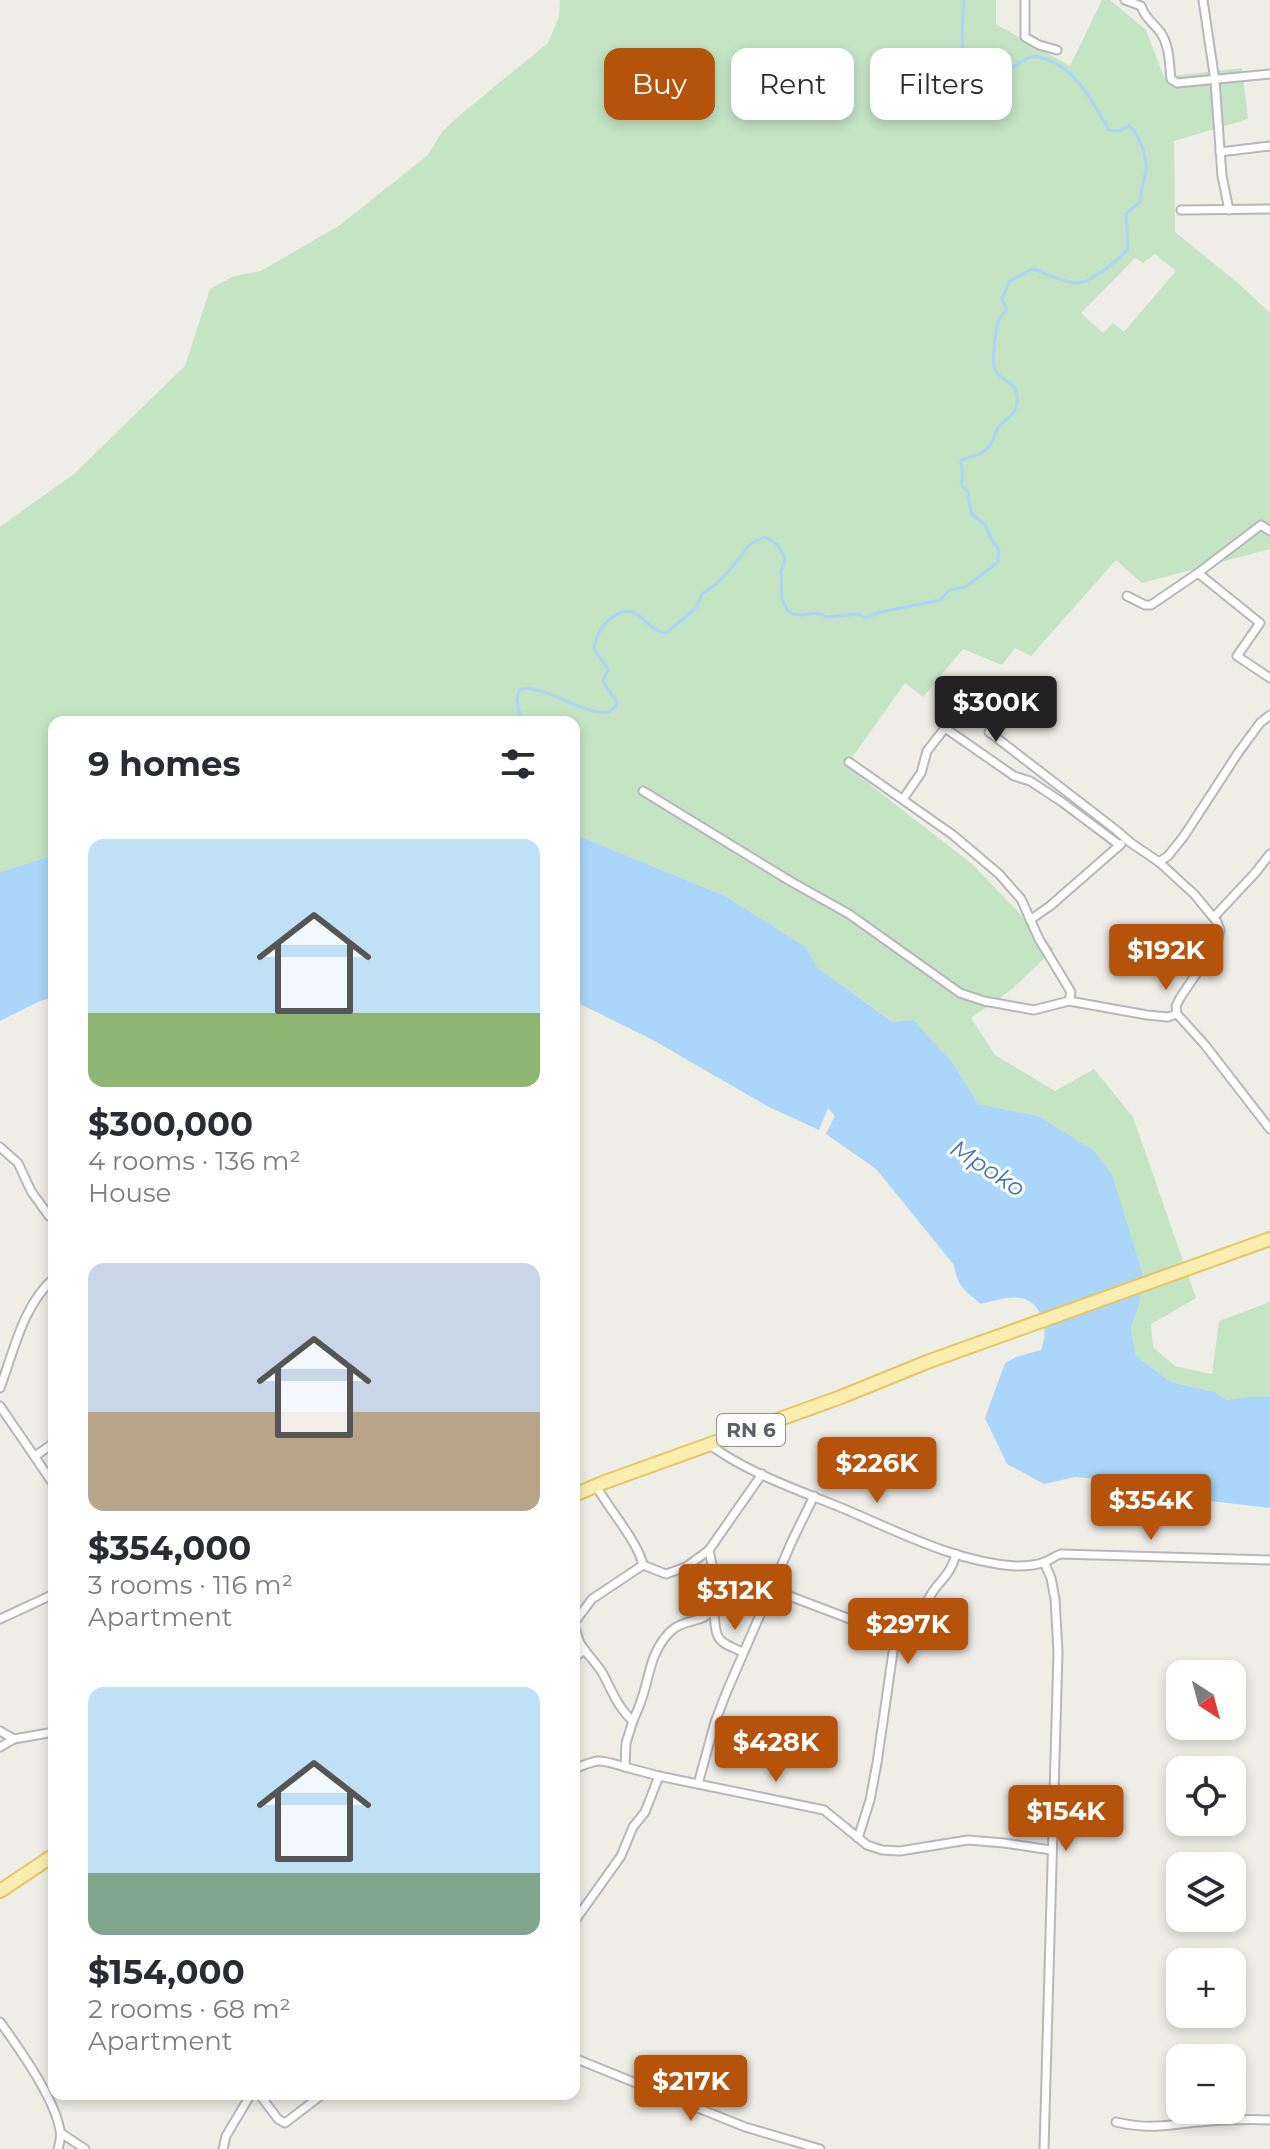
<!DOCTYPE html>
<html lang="en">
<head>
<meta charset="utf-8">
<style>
	:root { --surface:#fff; --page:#f7f7f7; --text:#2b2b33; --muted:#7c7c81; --accent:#b45309 }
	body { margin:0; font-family:Montserrat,sans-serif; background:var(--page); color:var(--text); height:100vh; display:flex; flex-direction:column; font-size:30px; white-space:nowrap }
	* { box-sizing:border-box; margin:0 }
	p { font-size:26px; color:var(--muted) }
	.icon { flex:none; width:44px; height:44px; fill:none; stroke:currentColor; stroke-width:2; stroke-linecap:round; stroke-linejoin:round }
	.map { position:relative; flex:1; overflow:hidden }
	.sheet { position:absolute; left:48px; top:716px; width:532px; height:1384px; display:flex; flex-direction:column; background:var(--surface); border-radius:16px; box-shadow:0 4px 12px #0003 }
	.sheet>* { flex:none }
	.guide { position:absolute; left:604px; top:48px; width:546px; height:72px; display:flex; gap:16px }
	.needle { width:52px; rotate:144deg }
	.buttons { position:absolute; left:1166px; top:1660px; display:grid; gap:16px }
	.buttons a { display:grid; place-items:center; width:80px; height:80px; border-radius:16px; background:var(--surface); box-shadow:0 4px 12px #0003; font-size:40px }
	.price { position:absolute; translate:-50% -68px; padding:0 18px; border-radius:8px; background:var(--accent); color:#fff; font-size:26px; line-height:52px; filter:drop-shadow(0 2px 4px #0008) }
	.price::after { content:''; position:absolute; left:50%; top:48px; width:24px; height:18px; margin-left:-12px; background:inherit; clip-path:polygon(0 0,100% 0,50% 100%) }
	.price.selected { background:#222; color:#fff }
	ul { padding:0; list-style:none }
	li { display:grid; align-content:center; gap:16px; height:424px; padding:0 40px }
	li span { display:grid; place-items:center; height:248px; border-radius:16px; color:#555 }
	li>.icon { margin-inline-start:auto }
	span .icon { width:144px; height:144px; fill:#fffc; stroke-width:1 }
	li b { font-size:34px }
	h2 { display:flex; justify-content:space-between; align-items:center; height:96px; padding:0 40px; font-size:34px }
	.tag { padding:0 28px; border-radius:16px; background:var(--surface); box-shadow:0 4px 12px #0003; font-size:28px; line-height:72px }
	.tag.selected { background:var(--accent); color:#fff }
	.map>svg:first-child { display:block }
	.green { fill:#c4e4c4; fill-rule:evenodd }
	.water { fill:#abd6f9 }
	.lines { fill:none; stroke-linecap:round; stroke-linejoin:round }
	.stream { stroke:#abd6f9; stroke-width:3 }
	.street-casing { stroke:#b6b7bb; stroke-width:11 }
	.primary-casing { stroke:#e7c565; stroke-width:16 }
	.street { stroke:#fff; stroke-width:7 }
	.primary { stroke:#f9eeb0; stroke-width:12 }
	.labels { text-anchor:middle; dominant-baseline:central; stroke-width:6; stroke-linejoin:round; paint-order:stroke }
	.shield { fill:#fff; stroke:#8e9093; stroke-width:2 }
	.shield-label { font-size:20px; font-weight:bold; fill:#5d6065 }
	.water-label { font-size:24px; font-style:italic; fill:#4977aa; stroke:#fff }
</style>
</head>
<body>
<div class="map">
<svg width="1270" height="2149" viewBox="0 0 1270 2149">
	<rect width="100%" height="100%" fill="#eeede6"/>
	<path class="green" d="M560,0H996V24L1070,66L1102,0H1110L1146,30L1164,77L1242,68L1248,119L1174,141L1175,232L1238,283L1270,313V549L1142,583L1116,560L1031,656L1015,648L1002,665L963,649L923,697L905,683L846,766L972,864L1054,949L1011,990L971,1018L995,1055L1055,1091L1094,1069L1133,1117L1196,1298L1151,1324L1153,1347L1175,1366L1212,1374L1219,1321L1270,1302V1397H1245L1226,1400L1215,1392L1171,1382L1136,1356L1131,1328L1139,1305L1121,1205L1112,1174L1038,1116L978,1104L953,1063L913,1021L894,1022L818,968L806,947L725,896L574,834V722H54V855L0,872V527L75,473L185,366L210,289L234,276L261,271L340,225L428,155L442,132L460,115L548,43L559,17ZM1155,254L1176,271L1124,332L1113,323L1103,333L1081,313L1135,258L1143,263Z"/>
	<g class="water">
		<path d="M574,834L725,896L806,947L818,968L893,1022L913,1020L953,1063L978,1104L1038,1116L1094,1151L1112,1174L1143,1275L1139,1305L1131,1328L1136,1356L1171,1382L1215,1392L1226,1400L1245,1397H1270V1508L1184,1498L1129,1487L1118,1481L1075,1477L1044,1484L1007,1464L985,1418L1005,1363L1016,1357L1041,1350C1045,1338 1046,1332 1042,1319C1032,1288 1005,1298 981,1304C965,1291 957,1286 954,1265L881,1175L876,1169L826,1134L835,1116L828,1108L819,1130L767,1106L653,1040L574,1001Z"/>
		<path d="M54,855V997L40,1001L0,1021V872Z"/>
	</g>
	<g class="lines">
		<path class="stream" d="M521,722L517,700L519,690C543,679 607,734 617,703L603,681L608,669L594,649C596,636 600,629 609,620C638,595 642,630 666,633L696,608L702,594L715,585L729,571L750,544L765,537L778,545L785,559L781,571L782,599L787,610L793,614L801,615L818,613L827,617L859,614L865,618L881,612L940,600L949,590L965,587L998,562L999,550L990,537L986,526L971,513L968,492L961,485C964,476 961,469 961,460C973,456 985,455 992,442C994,439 994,434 996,431C1001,421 1012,419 1016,408C1024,381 1000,384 994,368C992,361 996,326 999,319C1000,318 1006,310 1007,309L1002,299L1010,281L1032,269C1045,273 1061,281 1075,283C1090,284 1118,260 1128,249L1126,214L1140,202C1140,189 1145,180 1146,169C1147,156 1139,134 1129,126L1120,131L1109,130C1093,102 1073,63 1038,57C1025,55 1021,64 1010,69C1003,72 994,72 986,69C980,66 969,62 965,56C959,45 964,13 964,0"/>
		<g class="street-casing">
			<g id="street">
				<path d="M1025,0V37L1039,45L1057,50"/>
				<path d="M1125,0L1141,6C1146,20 1153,22 1161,33C1170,47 1169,63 1171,79L1177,83L1270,74"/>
				<path d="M1203,0L1215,81L1222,176L1229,210"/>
				<path d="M1220,152L1270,146"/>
				<path d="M1181,210L1270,209"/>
				<path d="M1198,573L1260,623L1237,656L1270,678"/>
				<path d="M1127,596L1145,605H1151L1198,573L1261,525L1270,531"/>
				<path d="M989,732L1116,830L1131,843L1159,862L1194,894L1217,922L1220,930L1217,943L1180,998L1176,1006L1177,1014L1205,1045L1270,1129"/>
				<path d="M849,762L953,835L999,874L1021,899L1039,939L1071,992L1069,1001"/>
				<path d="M643,791L790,881L849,914L960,993L984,1001L1034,1010L1069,1001L1147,1015L1168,1017L1177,1014"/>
				<path d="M903,799L921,773L927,751L945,728L1014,776L1030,781L1062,802L1118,844"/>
				<path d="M1159,862L1168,856L1184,836L1238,753L1260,723L1270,715"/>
				<path d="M1214,917L1256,872L1270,854"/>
				<path d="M1030,920L1050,906L1121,844"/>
				<path d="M0,1147L18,1163L31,1191L49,1216L54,1220"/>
				<path d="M0,1388C14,1351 23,1305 54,1278"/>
				<path d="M0,1406L54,1485"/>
				<path d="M710,1445C748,1473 798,1490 842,1508C897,1531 955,1562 1015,1566C1023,1566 1038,1565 1045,1562C1052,1559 1054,1556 1061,1554L1270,1560"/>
				<path d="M35,1456L51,1445L54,1440"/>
				<path d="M596,1486C609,1509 638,1542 643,1565"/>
				<path d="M771,1589L892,1635L895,1638L877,1763L870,1800L858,1838"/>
				<path d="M714,1611C716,1640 716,1641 743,1652"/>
				<path d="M0,1619L54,1594"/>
				<path d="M574,1623L592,1599L643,1565L666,1574L686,1567L709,1550"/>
				<path d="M574,1625C576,1631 578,1638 580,1643C586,1654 597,1663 603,1674C612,1691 618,1708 633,1721L626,1743L625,1767L659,1776L824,1810L867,1845L882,1850L900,1851L968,1840L1004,1843L1051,1850"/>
				<path d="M895,1638C919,1626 919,1614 932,1593C942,1578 951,1574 956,1554"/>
				<path d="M574,1657L585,1650"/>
				<path d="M633,1721C636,1713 640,1706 642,1698C650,1675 650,1654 668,1634C676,1625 685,1623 696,1620C730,1611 713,1575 709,1550L762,1474"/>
				<path d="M0,1731L14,1739L54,1732"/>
				<path d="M0,1747L14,1739"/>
				<path d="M574,1769C600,1758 598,1759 625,1767"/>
				<path d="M698,1784L715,1722L727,1691L792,1541L814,1496"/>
				<path d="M574,1922L621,1856L633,1827L645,1812L659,1776"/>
				<path d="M0,2022C19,2048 55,2099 60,2130C61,2136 60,2143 58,2149"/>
				<path d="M574,2058L745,2127L820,2149"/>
				<path d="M259,2094L278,2119L285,2123L323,2094"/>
				<path d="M1116,2122C1151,2130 1166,2125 1199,2122C1223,2120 1247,2119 1270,2120"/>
				<path d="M61,2133L85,2149"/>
				<path d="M223,2149L226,2136L251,2094"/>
				<path d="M1044,2149L1058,1652L1055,1599L1051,1578L1044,1562"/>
			</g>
		</g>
		<g class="primary-casing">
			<g id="primary">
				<path d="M574,1495L605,1482L841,1397L927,1362L1270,1239"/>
				<path d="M0,1891L54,1855"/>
			</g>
		</g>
		<use href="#street" class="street"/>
		<use href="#primary" class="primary"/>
	</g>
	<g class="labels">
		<rect class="shield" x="717" y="1414" width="68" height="32" rx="6"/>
		<g class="shield-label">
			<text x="751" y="1430">RN 6</text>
		</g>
		<g class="water-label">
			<text transform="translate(988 1168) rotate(33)">Mpoko</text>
		</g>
	</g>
</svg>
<div class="buttons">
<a><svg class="needle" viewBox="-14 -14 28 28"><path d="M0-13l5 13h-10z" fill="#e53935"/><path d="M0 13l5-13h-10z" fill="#7c7c81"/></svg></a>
<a><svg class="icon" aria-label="locate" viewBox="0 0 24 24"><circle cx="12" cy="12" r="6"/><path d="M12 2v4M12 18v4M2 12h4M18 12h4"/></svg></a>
<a><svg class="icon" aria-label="layers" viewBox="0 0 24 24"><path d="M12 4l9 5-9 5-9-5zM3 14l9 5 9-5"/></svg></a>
<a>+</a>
<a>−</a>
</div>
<b class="price selected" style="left:996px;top:744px">$300K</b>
<b class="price" style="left:1166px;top:992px">$192K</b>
<b class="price" style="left:877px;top:1505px">$226K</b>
<b class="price" style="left:1151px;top:1542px">$354K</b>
<b class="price" style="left:735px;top:1632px">$312K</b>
<b class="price" style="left:908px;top:1666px">$297K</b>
<b class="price" style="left:776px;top:1784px">$428K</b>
<b class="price" style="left:1066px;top:1853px">$154K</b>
<b class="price" style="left:691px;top:2123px">$217K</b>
<div class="guide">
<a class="tag selected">Buy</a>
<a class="tag">Rent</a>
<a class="tag">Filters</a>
</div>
<section class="sheet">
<h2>9 homes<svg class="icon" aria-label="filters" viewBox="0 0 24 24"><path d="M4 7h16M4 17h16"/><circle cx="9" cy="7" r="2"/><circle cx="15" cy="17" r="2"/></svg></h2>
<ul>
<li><span style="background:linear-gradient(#bfe0f5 70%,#8fb573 0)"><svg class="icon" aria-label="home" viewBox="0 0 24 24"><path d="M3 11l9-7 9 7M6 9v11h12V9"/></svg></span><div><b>$300,000</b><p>4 rooms · 136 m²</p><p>House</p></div></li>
<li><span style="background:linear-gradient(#c9d6e8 60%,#b9a48a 0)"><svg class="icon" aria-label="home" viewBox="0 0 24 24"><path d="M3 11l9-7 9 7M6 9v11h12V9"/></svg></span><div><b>$354,000</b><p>3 rooms · 116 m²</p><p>Apartment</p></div></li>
<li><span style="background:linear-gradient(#bfe0f5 75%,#7fa58c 0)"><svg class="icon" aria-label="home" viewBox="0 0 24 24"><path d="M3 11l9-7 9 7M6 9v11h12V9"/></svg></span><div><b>$154,000</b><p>2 rooms · 68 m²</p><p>Apartment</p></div></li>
</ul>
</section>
</div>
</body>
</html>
